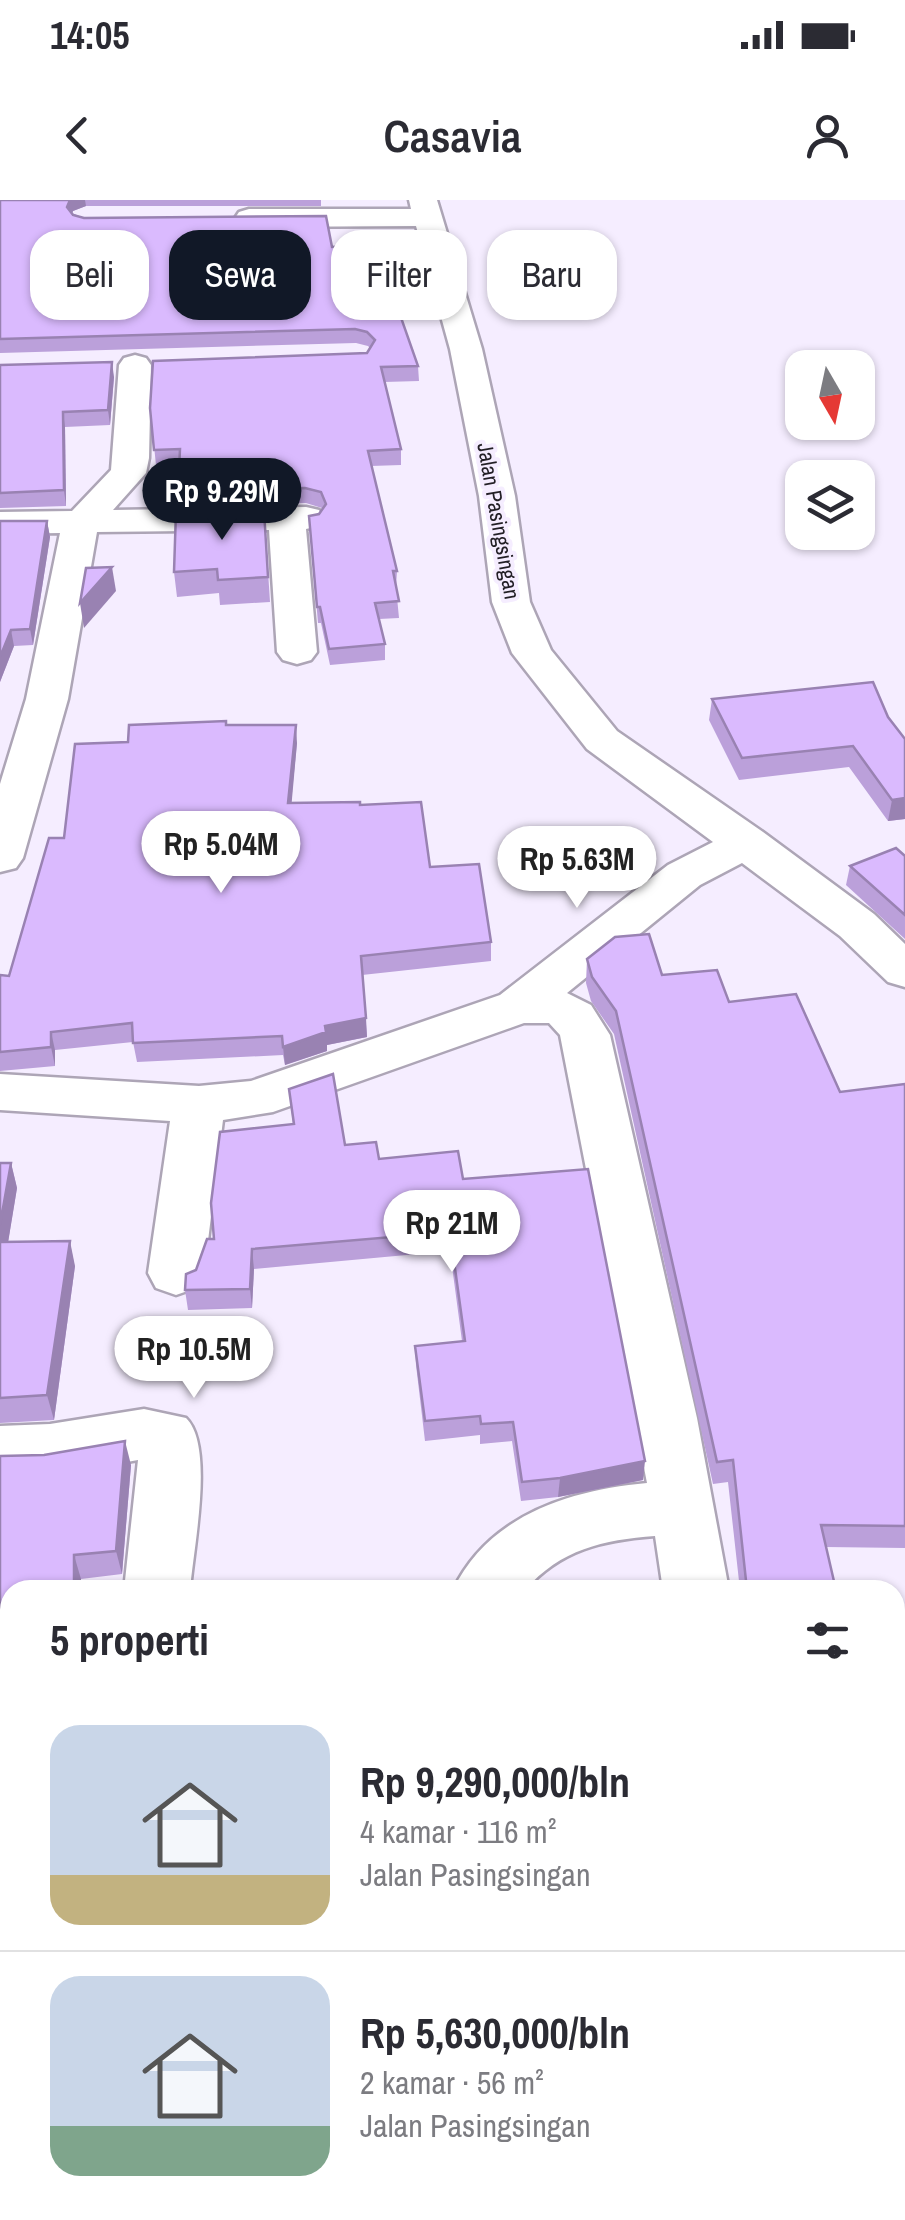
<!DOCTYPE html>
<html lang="id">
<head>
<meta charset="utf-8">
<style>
	:root { --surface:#fff; --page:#f2f2f3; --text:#2b2b33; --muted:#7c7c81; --line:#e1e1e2; --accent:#111827 }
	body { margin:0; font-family:"Archivo Narrow",sans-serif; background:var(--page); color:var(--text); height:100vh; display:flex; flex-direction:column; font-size:38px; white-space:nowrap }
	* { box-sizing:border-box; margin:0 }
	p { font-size:32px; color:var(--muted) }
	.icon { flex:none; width:55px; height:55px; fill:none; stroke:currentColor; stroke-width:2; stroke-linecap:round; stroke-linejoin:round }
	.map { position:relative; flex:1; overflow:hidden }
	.details { position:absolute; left:0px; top:1380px; width:905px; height:640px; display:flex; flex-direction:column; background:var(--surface); border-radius:30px 30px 0 0; box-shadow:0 2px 8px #0004 }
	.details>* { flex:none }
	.hud { position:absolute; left:30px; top:30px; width:845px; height:90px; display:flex; gap:20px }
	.needle { width:65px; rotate:171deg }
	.tools { position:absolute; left:785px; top:150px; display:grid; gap:20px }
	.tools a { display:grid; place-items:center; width:90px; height:90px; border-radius:20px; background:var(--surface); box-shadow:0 2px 8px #0004; font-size:50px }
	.price { position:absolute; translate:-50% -85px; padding:0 22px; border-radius:35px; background:#fff; color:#222; font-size:32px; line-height:65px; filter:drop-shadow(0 2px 5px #0008) }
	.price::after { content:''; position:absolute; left:50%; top:60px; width:30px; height:22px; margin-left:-15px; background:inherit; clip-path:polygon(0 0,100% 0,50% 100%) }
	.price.active { background:var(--accent); color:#fff }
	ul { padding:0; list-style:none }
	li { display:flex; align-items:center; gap:30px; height:250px; padding:0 50px }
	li+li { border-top:2px solid var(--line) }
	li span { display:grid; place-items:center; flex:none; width:280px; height:200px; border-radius:30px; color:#555 }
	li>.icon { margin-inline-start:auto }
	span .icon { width:120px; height:120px; fill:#fffc; stroke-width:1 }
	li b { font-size:42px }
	h2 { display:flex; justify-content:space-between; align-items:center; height:120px; padding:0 50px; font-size:42px }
	.tag { padding:0 35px; border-radius:30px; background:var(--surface); box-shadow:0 2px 8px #0004; font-size:35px; line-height:90px }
	.tag.active { background:var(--accent); color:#fff }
	.status { display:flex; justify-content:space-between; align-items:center; height:70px; padding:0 50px; background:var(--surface); direction:ltr }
	.status svg { height:28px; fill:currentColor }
	header { display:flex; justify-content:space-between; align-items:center; height:130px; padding:0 50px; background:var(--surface); font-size:45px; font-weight:600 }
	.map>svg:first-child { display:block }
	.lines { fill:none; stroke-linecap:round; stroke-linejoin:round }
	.minor-casing { stroke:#ada5b6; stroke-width:5 }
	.minor { fill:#fff; fill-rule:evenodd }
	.wall { fill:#bba0da }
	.shaded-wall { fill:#9982b2 }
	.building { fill:#dabafe; stroke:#9982b2; stroke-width:2.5 }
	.labels { text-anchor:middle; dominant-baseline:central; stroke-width:8; stroke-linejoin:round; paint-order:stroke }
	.far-street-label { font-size:22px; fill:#221f25; stroke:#f5edff }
</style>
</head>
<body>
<div class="status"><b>14:05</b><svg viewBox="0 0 49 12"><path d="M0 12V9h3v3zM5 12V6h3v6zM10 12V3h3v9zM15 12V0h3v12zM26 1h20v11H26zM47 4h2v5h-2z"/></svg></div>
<header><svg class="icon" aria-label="back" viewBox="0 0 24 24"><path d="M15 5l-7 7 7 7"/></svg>Casavia<svg class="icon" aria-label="person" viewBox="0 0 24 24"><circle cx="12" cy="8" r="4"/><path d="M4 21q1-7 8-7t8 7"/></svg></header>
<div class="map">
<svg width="905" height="2020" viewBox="0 0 905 2020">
	<rect width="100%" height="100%" fill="#f5edff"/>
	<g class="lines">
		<g class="minor-casing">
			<g id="minor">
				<path d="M409,0H437L482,149L515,296L530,402L551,450L617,531L763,632L874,714L905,744V787L888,782L840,736L742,663L700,685L567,793L591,805L610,835L697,1218L729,1390H663L655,1336C603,1340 561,1349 525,1390H453C489,1315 570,1290 647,1283L560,835L549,823H524L273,912L223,920L204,1073L196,1088L176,1095L156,1088L148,1073L170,921L0,910V874L199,886L251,881L500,795L668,665L713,642L587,549L512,453L492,402L479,296L450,149L416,26L249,27L239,24L235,18L239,12L249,9H411Z"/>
				<path d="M135,155L146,158L151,165L149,258L146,273L113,310L306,307L319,310L324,318L319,326L306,329L317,452L311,460L297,464L283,460L277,452L269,330L97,332L68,499L23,658L16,668L0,672V584L26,499L60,333L0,334V312L72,311L111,270L119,165L124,158Z"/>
				<path d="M144,1209L186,1218C215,1246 193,1350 190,1390H124L138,1260L50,1276L0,1278V1226L50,1224Z"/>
				<path d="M651,2010H733L734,2020H652Z"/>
			</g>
		</g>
		<use href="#minor" class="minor"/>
	</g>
	<g class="wall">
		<path d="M0,0H321V6H86L73,11L72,13L84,18L332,47L355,71L418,166L419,181L384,182L401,249V265L371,266L397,371L396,387L399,418L379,419L385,444V460L330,465L321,423H318L309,316L319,314L322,308L306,303L180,305L178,290L179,264L156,265L150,208L367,153L370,148L368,146L356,143L0,153Z"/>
		<path d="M0,165L114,177L110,225L65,227L66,306L0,308Z"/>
		<path d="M264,310L270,402L220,405L219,393L177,397L174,372Z"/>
		<path d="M0,321H47L50,337L33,445L14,446L0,482Z"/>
		<path d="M712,499L888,517L905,539V619L888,621L849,567L739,580L709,520Z"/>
		<path d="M227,525L297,543L291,603L360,605L430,667L491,742V761L362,775L367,837L327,845V851L285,865L283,855L137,862L133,842L55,850V866L0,871V775L9,776L64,638L128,542Z"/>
		<path d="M905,656V739L846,685L850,666Z"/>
		<path d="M587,759L662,775L729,802L840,892L905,884V1348L826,1347L836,1390H740L728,1282L713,1284L614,834L591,801L586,783Z"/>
		<path d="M289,889L345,945L379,959L463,979L643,1280L558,1297L521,1301L512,1241L480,1244V1235L425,1241L416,1165L415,1146L462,1141L450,1051L254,1069L252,1108L188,1110L185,1090L196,1070L214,1039L293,925Z"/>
		<path d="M0,963H11L17,988L8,1042L75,1066L54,1220L0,1223Z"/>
		<path d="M0,1256L131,1265L122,1374L81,1379L10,1390V2010L5,1619L0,1620Z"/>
	</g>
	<g class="shaded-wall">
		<path d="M70,0H85L86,6L73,11L69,21L67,7Z"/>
		<path d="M112,162L114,177L110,225L108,210Z"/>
		<path d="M63,212L65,227L66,306L64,290Z"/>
		<path d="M47,321L50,337L33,445L30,429Z"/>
		<path d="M112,367L116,391L84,428L80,403Z"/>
		<path d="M11,430L14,446L0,482V457Z"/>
		<path d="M296,525L297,543L290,621L288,603Z"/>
		<path d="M905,598V619L888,621L892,600Z"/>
		<path d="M366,818L367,837L327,845V851L285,865L283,847L325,826Z"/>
		<path d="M51,832L55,850V866L51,847Z"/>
		<path d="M11,963L17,988L4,1067L0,1052V1025Z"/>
		<path d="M70,1041L75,1066L54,1220L47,1195Z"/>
		<path d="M252,1049L254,1069L252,1108L250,1089Z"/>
		<path d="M125,1241L131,1265L122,1374L116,1351Z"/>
		<path d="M645,1261L643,1280L558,1297L560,1278Z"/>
		<path d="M74,1355L81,1379V1390H74Z"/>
		<path d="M0,1596L10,1617L0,1620Z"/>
	</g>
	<g class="building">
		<path d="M0,0H70L67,7L73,15L84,18L326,16L332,47L350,46L355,71L384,69L418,166L381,167L401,249L368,251L397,371H393L399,401L375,403L385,444L329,449L320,407H317L309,316L319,314L326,304L321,292L305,288L178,290L180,249L154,250L150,208L153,161L367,153L375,140L367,132L355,129L0,139Z"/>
		<path d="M112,162L108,210L63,212L64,290L0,293V165Z"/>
		<path d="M264,310L268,377L218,380L217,369L174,372L176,311Z"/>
		<path d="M0,321H47L30,429L11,430L0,457Z"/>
		<path d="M112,367L80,403L86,368Z"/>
		<path d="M873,482L888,517L905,539V598L892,600L853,546L742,558L712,499Z"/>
		<path d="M226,521V525H296L288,603L360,602V605L421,602L430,667L479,664L491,742L361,756L366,818L325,826L326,832L283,847L282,836L133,843L132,823L51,832V847L0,852V775L9,776L49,638H64L75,544L128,542L129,525Z"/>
		<path d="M896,648L905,656V715L850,666Z"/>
		<path d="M649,734L662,775L717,770L729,802L796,794L840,892L905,884V1326L821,1325L836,1390H747L733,1260L717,1262L616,811L592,777L587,759L615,737Z"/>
		<path d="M333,874L345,945L376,942L379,959L458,951L463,979L588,969L645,1261L560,1278L522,1282L513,1222L481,1224L480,1216L425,1221L415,1146L465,1141L450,1032L252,1049L250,1089L185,1090L186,1074L196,1070L207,1039H214L211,1003L220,932L294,924L289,889Z"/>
		<path d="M0,963H11L0,1025Z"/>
		<path d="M70,1041L47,1195L0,1198V1042Z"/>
		<path d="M125,1241L116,1351L74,1355V1390H10V2010H659V2020H0V1675L5,1671V1600L0,1596V1256L44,1255Z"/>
		<path d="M895,1912L905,1914V2020H742L744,2010H895Z"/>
	</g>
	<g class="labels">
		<g class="far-street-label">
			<text transform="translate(499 321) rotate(80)">Jalan Pasingsingan</text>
		</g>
	</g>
</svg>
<div class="tools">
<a><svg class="needle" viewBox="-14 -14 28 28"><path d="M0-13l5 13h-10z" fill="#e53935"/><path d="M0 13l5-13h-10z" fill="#7c7c81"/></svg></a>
<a><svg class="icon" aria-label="layers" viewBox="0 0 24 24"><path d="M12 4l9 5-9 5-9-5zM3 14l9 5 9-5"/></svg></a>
</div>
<b class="price active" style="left:222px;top:343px">Rp 9.29M</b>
<b class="price" style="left:221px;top:696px">Rp 5.04M</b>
<b class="price" style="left:577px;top:711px">Rp 5.63M</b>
<b class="price" style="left:452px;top:1075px">Rp 21M</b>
<b class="price" style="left:194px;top:1201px">Rp 10.5M</b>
<div class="hud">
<a class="tag">Beli</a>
<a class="tag active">Sewa</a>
<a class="tag">Filter</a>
<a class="tag">Baru</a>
</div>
<section class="details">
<h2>5 properti<svg class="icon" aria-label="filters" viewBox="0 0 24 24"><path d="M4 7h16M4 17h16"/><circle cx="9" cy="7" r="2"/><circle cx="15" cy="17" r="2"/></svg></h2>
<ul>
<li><span style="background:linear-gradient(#c9d6e8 75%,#c2b280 0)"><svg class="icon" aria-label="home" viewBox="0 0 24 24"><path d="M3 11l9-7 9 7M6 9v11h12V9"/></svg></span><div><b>Rp 9,290,000/bln</b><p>4 kamar · 116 m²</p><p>Jalan Pasingsingan</p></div></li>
<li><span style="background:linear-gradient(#c9d6e8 75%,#7fa58c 0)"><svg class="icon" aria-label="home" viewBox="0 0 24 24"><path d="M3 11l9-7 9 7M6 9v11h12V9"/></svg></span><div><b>Rp 5,630,000/bln</b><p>2 kamar · 56 m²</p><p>Jalan Pasingsingan</p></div></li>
</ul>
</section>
</div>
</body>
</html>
